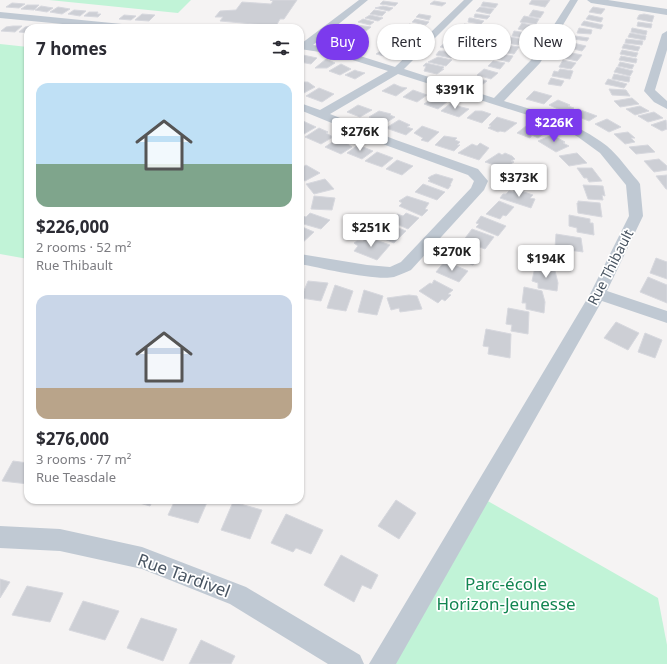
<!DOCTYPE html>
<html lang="en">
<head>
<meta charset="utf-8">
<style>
	:root { --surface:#fff; --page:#f2f2f3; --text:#2b2b33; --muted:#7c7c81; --accent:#7c3aed }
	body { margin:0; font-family:"Noto Sans",sans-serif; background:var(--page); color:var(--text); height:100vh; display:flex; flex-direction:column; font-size:15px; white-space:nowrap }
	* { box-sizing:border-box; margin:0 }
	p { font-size:13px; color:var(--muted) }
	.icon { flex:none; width:22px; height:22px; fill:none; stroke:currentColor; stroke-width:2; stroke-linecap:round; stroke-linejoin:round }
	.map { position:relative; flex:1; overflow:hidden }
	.drawer { position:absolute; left:24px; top:24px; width:280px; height:480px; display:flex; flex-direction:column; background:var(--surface); border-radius:12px; box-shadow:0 1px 3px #0004 }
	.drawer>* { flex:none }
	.banner { position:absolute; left:316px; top:24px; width:291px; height:36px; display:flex; gap:8px }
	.price { position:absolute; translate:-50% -34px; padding:0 9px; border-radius:4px; background:#fff; color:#222; font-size:13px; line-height:26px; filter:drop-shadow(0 1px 2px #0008) }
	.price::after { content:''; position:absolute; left:50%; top:24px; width:12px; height:9px; margin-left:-6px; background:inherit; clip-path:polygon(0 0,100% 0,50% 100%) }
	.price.on { background:var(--accent); color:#fff }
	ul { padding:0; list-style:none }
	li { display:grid; align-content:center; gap:8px; height:212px; padding:0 12px }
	li span { display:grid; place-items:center; height:124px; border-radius:12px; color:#555 }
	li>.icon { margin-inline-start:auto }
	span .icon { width:72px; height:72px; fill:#fffc; stroke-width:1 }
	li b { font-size:17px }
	h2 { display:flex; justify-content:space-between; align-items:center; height:48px; padding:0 12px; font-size:17px }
	.pill { padding:0 14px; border-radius:18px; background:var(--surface); box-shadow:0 1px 3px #0004; font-size:14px; line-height:36px }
	.pill.on { background:var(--accent); color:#fff }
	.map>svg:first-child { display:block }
	.green { fill:#c1f3d7 }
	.building { fill:#cdcfd5; stroke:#d7d8de }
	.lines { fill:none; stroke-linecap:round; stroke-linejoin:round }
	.minor { fill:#c0c9d3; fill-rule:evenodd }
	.labels { text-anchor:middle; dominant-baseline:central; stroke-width:3.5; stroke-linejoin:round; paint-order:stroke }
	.street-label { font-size:14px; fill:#495562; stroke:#fff }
	.near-street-label { font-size:17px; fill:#495562; stroke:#fff }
	.near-park-label { font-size:17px; fill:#128551; stroke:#fff }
</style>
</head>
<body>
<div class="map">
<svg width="667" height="664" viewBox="0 0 667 664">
	<rect width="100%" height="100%" fill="#f5f3f3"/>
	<g class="green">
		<path d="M49,0H191L178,13Z"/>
		<path d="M0,44L28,47V259L0,254Z"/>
		<path d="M479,496L658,598L667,645V664H382Z"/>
	</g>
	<g class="building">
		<path d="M270,0H297L284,19H280L276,26L220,21L223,17H215L220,11L236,10L242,2L271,4L273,1Z"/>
		<path d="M532,0H550L545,7L529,4Z"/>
		<path d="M383,1L398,3L395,6L380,4Z"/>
		<path d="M434,1L446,3L442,6L430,4Z"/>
		<path d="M483,2L491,3L498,4L495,8L481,6Z"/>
		<path d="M12,3L25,4L19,8L6,7Z"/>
		<path d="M27,5H39L34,10L21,9Z"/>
		<path d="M41,6L53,8L47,12L35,10Z"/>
		<path d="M383,6L393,8L389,11L375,8Z"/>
		<path d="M58,7L70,9L62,14L50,12Z"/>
		<path d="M480,7L494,9L490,14L476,11Z"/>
		<path d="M593,7L605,9L601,14L589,12Z"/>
		<path d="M74,10L86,11L80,16L68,14Z"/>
		<path d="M374,10L386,12L382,16L370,14Z"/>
		<path d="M533,10L544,12L540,18L529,16Z"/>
		<path d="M89,12H98L97,14H101L98,17L84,16Z"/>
		<path d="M142,14L155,15L149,21L135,20Z"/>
		<path d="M419,14L431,16L429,20L416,17Z"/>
		<path d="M475,14H477L490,16L487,19L474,17Z"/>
		<path d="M644,14L654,16L652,22L637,19L639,15Z"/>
		<path d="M124,15L136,16L131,20L119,19Z"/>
		<path d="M370,15L383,18L378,21L365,18Z"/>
		<path d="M589,15L603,18L601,22L586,19Z"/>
		<path d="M524,16L539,19L536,24L520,22Z"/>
		<path d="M469,18H471L484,21L481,24L468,22Z"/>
		<path d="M363,19L374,22L370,25L358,22Z"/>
		<path d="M415,19L429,22L426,25L412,22Z"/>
		<path d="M584,21L603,25L601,29L581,25Z"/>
		<path d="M638,22L652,24L651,28L637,26Z"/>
		<path d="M522,23L535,26L531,32L518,29Z"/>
		<path d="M409,24L422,27L419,30L406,28Z"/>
		<path d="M464,24L477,26L474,30L460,29Z"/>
		<path d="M357,25L371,27L366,31L353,29Z"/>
		<path d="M13,26H22L15,32L1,31L6,27Z"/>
		<path d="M25,27L31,26L38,28H28V33L19,32Z"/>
		<path d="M579,28L592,30L591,34L577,33Z"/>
		<path d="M632,28L647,31L646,35L631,32Z"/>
		<path d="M406,29L418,32L414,36L401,33Z"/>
		<path d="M457,30L472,33L471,35H473L468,38L454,35Z"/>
		<path d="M514,31L527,33L525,38L512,36Z"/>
		<path d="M630,33L646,36L645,40L628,37Z"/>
		<path d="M342,34L353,37L346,42L334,39Z"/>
		<path d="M400,34L412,37L408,41L396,38Z"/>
		<path d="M575,36L589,38L587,41L573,39Z"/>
		<path d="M456,37L468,39L463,45L449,41Z"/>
		<path d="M510,37L522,39L518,45L507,43Z"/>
		<path d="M356,39L369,42L363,46L350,43Z"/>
		<path d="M395,39L407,42L402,46L390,43Z"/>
		<path d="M626,39L643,41L642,45L625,43Z"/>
		<path d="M446,42L461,45L456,50L440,47Z"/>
		<path d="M573,43L586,46L582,51L569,48Z"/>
		<path d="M386,44L400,48L394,52L381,48Z"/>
		<path d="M624,44L640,47L638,51L622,48Z"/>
		<path d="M506,45L519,47L514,54L501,52Z"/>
		<path d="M382,50L393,53L388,57L376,54Z"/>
		<path d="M622,50L638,53L636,57L620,54Z"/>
		<path d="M439,51H443L455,53L451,58L436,55Z"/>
		<path d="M567,52L582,55L577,61L563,58Z"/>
		<path d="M496,53L513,56L509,62L492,58Z"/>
		<path d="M303,55L317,58L311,64L300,62V58Z"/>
		<path d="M621,56L637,59L636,63L619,60Z"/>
		<path d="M438,57L452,60L446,66L428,62Z"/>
		<path d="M326,59L335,63L327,68H315Z"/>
		<path d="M563,60L576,63L571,69L559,67Z"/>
		<path d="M493,61L505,63L500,69L488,66Z"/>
		<path d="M620,62L634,65L632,69L618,66Z"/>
		<path d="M426,63L444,67L442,69H444L437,74L424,71L426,66H423Z"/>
		<path d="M341,64L351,69L340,75L329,71Z"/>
		<path d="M617,67L633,71L630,76L614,72Z"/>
		<path d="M484,69L498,73L491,79L477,75Z"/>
		<path d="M560,69L573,71L570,79L552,76L554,71L558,72Z"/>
		<path d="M355,70L357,71L365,73L355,79L345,75Z"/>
		<path d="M614,74L630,77L629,82L612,79Z"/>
		<path d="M472,77L487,81L478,88L464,83Z"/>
		<path d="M551,78L564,81L561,86L548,84Z"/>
		<path d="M608,79L627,84L624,88L605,84Z"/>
		<path d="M300,82H308L315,87L302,94L300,93Z"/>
		<path d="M394,84L401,87L407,88L396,96L382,91Z"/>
		<path d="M319,88L334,94L322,102L306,96Z"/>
		<path d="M609,89L626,90L630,96L612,95Z"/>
		<path d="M413,90L427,95L417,102L403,97Z"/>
		<path d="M534,91L552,96L544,104L526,99Z"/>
		<path d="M433,98H439L448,101L438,109L424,104Z"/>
		<path d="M632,98L639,104L620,107L614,101Z"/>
		<path d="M558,100L570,105L568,106L574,108L567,113L549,105Z"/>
		<path d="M451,103L461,107L469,109L459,117L441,111Z"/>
		<path d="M358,105L372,110L360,117L347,112Z"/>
		<path d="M640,106L649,111L635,115L626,109Z"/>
		<path d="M578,109L597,116L589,121L571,114Z"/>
		<path d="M379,111L391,114L390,115L395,117L381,126L375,123L378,122L369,117Z"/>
		<path d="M475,111H482L491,114L482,123L467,118Z"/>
		<path d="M654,112L663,118L648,122L638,116Z"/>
		<path d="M497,117L517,123L505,132L500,131L498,132L488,128L491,126L489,125Z"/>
		<path d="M607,119L621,127L609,132L595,124Z"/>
		<path d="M399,120L410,125L407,127L413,129L406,135L386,128Z"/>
		<path d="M666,120L667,129L662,131L651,125Z"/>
		<path d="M303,121L316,127L304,134L300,133V123Z"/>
		<path d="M422,126L439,132L428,142L421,140L423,138L414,133Z"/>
		<path d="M526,126L545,133L538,138L532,135L530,138L517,133Z"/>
		<path d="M319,128L328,132L326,133L333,137L321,144L305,137Z"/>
		<path d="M628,132L635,138H631L635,142L625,144L614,134Z"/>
		<path d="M552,135L565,142L563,143L569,146L556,152L538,141Z"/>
		<path d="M444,136L457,138L455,140L460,142L457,145H460L454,151L435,145Z"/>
		<path d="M340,137L345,140L343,141L352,147L341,154L325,147Z"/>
		<path d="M480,143L489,148L479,160L458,153L472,144L477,146Z"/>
		<path d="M358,145L373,151L362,159L347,153Z"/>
		<path d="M648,145L655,152L636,154L629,147Z"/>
		<path d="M377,152L393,158L382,167L365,161Z"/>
		<path d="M499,153L502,155L505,153L512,156L515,159L511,161L514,162L504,168L485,162Z"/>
		<path d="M577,153L587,163L569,166L559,156Z"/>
		<path d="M659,159L667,166V170L654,172L644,161Z"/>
		<path d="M397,160L413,166L402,175L386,169Z"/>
		<path d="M306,165L320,173L305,181L300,178V169Z"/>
		<path d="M577,168H592L602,181L589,182L587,178H584Z"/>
		<path d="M527,171L528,173H535L537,179H530L532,183L509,185L506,172Z"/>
		<path d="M436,174L453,179L450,185H451L448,189L428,181L430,180L428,178L431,176Z"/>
		<path d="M667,175V189H666L656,176Z"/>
		<path d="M325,179L334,189L314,194L306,184Z"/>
		<path d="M423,184L445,192L437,200L415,192Z"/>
		<path d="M583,185L603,186L605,196L602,195L603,200L588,199Z"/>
		<path d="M515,189L533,195L530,198L535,199L531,208L500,198L503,194H506L509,191L513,192Z"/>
		<path d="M314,196L335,198L332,210L311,209Z"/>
		<path d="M407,196L429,203L425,209L428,210L422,216L399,206L402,203L399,201Z"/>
		<path d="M499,201L514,207L506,216L503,215L500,219L486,214Z"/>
		<path d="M578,201L600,203L602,217L578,213L577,203H578Z"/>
		<path d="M310,213L330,220L321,229L300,223V217L302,216L306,217Z"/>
		<path d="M406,213L419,218L408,229L390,221L397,214L403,216Z"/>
		<path d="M569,215L590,219V223H593L594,235L577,232V228L569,226Z"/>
		<path d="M481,216L506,226L498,236L476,227L479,224L476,223Z"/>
		<path d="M386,223L406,231L394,243L375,235Z"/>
		<path d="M300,226L314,232L300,245Z"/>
		<path d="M472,229L494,237L485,249L463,241Z"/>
		<path d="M556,234L581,238L583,252L555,248Z"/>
		<path d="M367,237L390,245L377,260L354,251L358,246L354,243L357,241H363Z"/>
		<path d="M461,246L480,255L473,265L450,256Z"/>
		<path d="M546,251L567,256L569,263H571V271L545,266Z"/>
		<path d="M656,258L667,262V279L650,273Z"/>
		<path d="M445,261L468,271L459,282L436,272Z"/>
		<path d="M535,267L555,271L558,283L557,291L538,288V283L532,281Z"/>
		<path d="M648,277L667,285V303L640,292Z"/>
		<path d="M434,280L453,290L448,294L451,295L445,301L442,299L438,303L419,291L430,283L432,284Z"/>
		<path d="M308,281L328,283L321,301L301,298Z"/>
		<path d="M335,285L353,291L346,311L327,308Z"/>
		<path d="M524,287L542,291L545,302L544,313L526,309V303H522Z"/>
		<path d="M364,290L383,296L377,315L358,312Z"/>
		<path d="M409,295L417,296L422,309L400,312L399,308L391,310L387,298Z"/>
		<path d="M508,308L529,312L528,334L511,331L512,325L506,324Z"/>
		<path d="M616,322L639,333L628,350L604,338Z"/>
		<path d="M486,329L511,334L510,358L488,354L489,347L483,346Z"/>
		<path d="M645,333L662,340L655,358L638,352Z"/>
		<path d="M13,461L28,463V484L2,481Z"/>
		<path d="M129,500H153L150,506Z"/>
		<path d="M175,500H208L198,523L168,515Z"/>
		<path d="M396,500L416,513L399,539L378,526Z"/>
		<path d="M233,502L262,510L250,539L221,530Z"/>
		<path d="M286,514L323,530L311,554L296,548L293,552L271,543Z"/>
		<path d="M341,555L378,575L371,589L362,585L354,602L324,585Z"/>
		<path d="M0,579L10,582L0,598Z"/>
		<path d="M27,586L63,593L50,622L12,615Z"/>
		<path d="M83,601L119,611L105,640L69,630Z"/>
		<path d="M141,618L177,629L163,661L127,648Z"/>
		<path d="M201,640L235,656L231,664H189Z"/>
	</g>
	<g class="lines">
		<g class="minor">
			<path d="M359,0H368L313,45L338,49L395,67L464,0H473L404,69L494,98L532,59L570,0H578L540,63L504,101C541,112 576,122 607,146C619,156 628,170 638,181L640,184L643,216L607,291L667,311V323L602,301L396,664H369L590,294L629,216L626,185L600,153L578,137L556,124L398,74L330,114L396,140L478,169L488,181L484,190L411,270C406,272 400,275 394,277C375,281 321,268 300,264V254L367,265L390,267L401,262L471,188L474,181L468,175L388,146L300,110V103L320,110L388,71L333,54L300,49V43H302Z"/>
			<path d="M587,0H608L667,9V15L591,3Z"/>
			<path d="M0,12L132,25L137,28H104L0,18Z"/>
			<path d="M667,31V50L655,90L667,101V109L654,102L644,91L662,34Z"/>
			<path d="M0,526L60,529L142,547L246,587L360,655L364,664H328L230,604L142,569L60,551L0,548Z"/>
		</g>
	</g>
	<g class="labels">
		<g class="street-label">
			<text transform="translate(610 267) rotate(-63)">Rue Thibault</text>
		</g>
		<g class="near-street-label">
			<text transform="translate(184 575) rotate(20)">Rue Tardivel</text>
		</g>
		<g class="near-park-label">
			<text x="506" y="583">Parc-école<tspan x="506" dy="20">Horizon-Jeunesse</tspan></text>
		</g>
	</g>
</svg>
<b class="price" style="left:455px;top:110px">$391K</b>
<b class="price on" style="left:554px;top:143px">$226K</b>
<b class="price" style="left:360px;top:152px">$276K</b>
<b class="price" style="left:519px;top:198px">$373K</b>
<b class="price" style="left:371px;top:248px">$251K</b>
<b class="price" style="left:452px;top:272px">$270K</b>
<b class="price" style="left:546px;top:279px">$194K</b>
<div class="banner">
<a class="pill on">Buy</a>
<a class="pill">Rent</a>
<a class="pill">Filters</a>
<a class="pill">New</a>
</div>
<section class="drawer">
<h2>7 homes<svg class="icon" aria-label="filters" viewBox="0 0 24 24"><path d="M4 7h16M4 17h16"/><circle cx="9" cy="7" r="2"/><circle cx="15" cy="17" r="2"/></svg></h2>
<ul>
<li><span style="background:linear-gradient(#bfe0f5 65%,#7fa58c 0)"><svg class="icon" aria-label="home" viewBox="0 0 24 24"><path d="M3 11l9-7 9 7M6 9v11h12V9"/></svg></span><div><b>$226,000</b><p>2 rooms · 52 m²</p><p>Rue Thibault</p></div></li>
<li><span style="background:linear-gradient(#c9d6e8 75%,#b9a48a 0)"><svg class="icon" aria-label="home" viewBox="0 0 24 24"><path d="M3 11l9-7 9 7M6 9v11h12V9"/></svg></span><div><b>$276,000</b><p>3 rooms · 77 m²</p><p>Rue Teasdale</p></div></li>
</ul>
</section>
</div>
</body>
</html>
